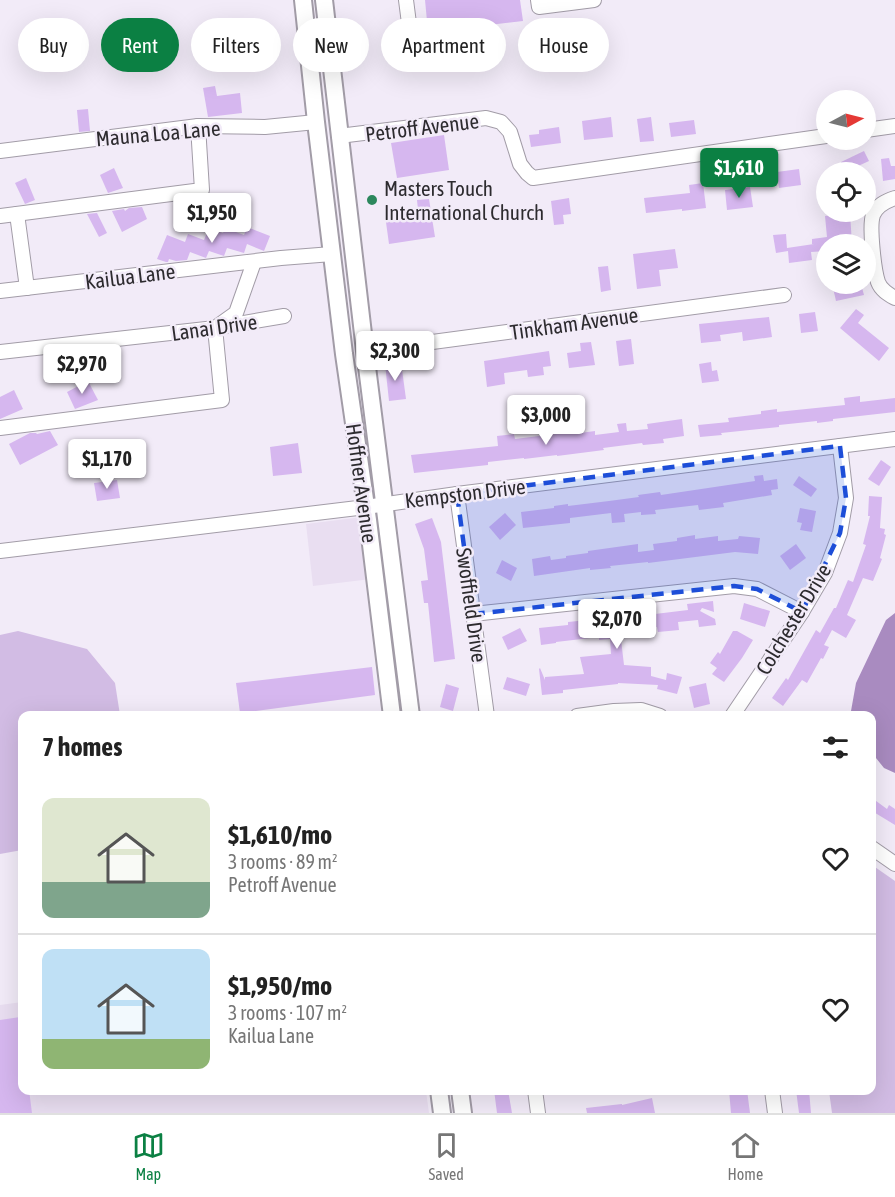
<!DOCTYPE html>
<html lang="en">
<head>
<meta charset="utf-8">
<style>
	:root { --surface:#fff; --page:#f6f6f6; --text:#222; --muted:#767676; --line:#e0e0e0; --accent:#0b8043 }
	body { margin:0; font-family:"Asap Condensed",sans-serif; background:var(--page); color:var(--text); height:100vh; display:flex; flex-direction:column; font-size:22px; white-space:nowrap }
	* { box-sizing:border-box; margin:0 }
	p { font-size:20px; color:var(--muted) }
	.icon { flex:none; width:33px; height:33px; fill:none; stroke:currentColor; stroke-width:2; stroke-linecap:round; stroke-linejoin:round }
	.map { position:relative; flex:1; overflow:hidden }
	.sheet { position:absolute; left:18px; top:711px; width:858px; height:384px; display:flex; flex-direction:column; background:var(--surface); border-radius:12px; box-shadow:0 6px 24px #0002 }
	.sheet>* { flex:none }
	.hud { position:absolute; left:18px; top:18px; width:860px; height:54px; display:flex; gap:12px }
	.needle { width:39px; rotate:83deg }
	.tools { position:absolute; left:816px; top:90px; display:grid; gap:12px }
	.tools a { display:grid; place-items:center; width:60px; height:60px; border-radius:50%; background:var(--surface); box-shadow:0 6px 24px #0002; font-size:30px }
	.price { position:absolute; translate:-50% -51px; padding:0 14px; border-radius:6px; background:#fff; color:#222; font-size:20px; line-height:39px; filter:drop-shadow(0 2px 3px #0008) }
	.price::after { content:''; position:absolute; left:50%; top:36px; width:18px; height:14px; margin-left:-9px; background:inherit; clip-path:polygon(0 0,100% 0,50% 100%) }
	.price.active { background:var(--accent); color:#fff }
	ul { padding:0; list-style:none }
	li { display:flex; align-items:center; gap:18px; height:150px; padding:0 24px }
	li+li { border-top:2px solid var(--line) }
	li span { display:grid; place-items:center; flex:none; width:168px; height:120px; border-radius:12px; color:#555 }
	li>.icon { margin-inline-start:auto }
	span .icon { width:72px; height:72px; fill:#fffc; stroke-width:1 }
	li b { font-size:26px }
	h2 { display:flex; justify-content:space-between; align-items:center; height:72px; padding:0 24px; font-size:26px }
	.chip { padding:0 21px; border-radius:27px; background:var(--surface); box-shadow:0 6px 24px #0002; font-size:21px; line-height:54px }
	.chip.active { background:var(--accent); color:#fff }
	.tab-bar { display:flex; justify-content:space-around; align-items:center; height:84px; border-top:2px solid var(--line); background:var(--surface); font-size:16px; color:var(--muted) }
	.tab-bar a { display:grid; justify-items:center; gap:3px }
	.tab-bar .active { color:var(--accent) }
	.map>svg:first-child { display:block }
	.built { fill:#e9def1 }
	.green { fill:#d2bce4 }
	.water { fill:#a98bc0 }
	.building { fill:#d6b7ef }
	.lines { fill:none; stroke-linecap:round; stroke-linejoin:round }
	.minor-casing { stroke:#a29ca7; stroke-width:16 }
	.major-casing { stroke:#a29ca7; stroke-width:20 }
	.minor { stroke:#fff; stroke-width:14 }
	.major { stroke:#fff; stroke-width:16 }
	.marked { fill:#1d4ed8; fill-opacity:0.2; stroke:#1d4ed8; stroke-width:4.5; stroke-dasharray:12 8; stroke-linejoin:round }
	.poi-dot { fill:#2c875d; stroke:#f2ebf8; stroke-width:2 }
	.labels { text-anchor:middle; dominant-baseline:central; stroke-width:5; stroke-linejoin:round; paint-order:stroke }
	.street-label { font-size:21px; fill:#2d2b2f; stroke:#f2ebf8 }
	.poi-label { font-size:21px; fill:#2d2b2f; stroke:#f2ebf8; text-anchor:start }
</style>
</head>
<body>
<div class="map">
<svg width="895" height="1113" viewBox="0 0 895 1113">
	<rect width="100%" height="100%" fill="#f2ebf8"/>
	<g class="built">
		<path d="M362,517L371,579L313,586L306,524Z"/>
		<path d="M22,1002V1090L426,1091L429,1113H0V1005Z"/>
	</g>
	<g class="green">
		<path d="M18,631L87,649L115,683L120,715L22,716V850L0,854V635Z"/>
		<path d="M872,865L895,881V1113H832L829,1091L872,1090Z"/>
	</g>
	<path class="water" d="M895,613V773L884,768L872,753V716L852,715L851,711L856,683L886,620Z"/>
	<g class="building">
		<path d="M425,0H520L523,21L428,32Z"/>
		<path d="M215,86L217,96L240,93L242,113L208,117L203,88Z"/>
		<path d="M88,109L90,131L79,132L77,110Z"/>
		<path d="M611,117L613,137L584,140L582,121Z"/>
		<path d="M651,117L654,141L640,142L637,119Z"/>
		<path d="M694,120L696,134L671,137L669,123Z"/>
		<path d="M559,127L561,143L531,147L529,135L539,134V130Z"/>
		<path d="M444,135L449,170L397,178L391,143Z"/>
		<path d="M864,151L869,161L845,172H833L841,164V162Z"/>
		<path d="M889,158L891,166H895V179L883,181L881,159Z"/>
		<path d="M114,168L123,188L108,193L100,175Z"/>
		<path d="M799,169L801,185L779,188L777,172Z"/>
		<path d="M26,178L35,200L25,204L15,183Z"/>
		<path d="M703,183L706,208L682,211V209L646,213L644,198L690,193L689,185Z"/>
		<path d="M750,187L753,207L727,210L725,190Z"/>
		<path d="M569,198L571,214L563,215L564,224L554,225L551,201Z"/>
		<path d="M429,199L435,237L389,244L385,215L418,210L417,200Z"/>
		<path d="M142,207L147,219L122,232L112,211L124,209L125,211L129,208Z"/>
		<path d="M97,213L107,233L99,237L87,214Z"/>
		<path d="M850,213L852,244H826V251L811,252L812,260L789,263L788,251L776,253L773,235L786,234L787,248L814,244H812V239L827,237L825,216Z"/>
		<path d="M247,227L270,236L264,251L247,244L244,253L227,248L224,256L209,251L206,258L190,252L187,260L176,261L169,259L168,262H166L157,259L167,235L185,242L188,234L204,240L209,228L223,233L225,228L244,235Z"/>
		<path d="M675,249L678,268L659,270L661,286L637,289L633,254Z"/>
		<path d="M608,266L611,290L601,292L598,267Z"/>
		<path d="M855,284H861L864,295L836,301L833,288Z"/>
		<path d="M856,309L864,315L858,323L889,348L879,361L840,328Z"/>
		<path d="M815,312L818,331L801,333L799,314Z"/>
		<path d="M769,317L772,337L743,341L742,332L720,335L721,341L701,343L699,324Z"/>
		<path d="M631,339L634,364L619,366L616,341Z"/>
		<path d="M591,342L595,365L569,368L567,353L581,351L580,343Z"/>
		<path d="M549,351L551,366L543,367L544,375L528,377L527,370L504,373L505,384L487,387L484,361Z"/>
		<path d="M401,362L406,399L389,401L385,364Z"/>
		<path d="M711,362L712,371L717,370L719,381L702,383L699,364Z"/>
		<path d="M88,381L98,400L75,409L67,392Z"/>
		<path d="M14,390L23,409L0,419V397Z"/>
		<path d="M860,396V402L895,398V412L833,419V421L817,423V421L779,425V427L721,433L722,435L700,437L698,425L729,422L728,418L761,414V411L777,409V412L845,405L844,398Z"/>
		<path d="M682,419L684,436L663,439L664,443L643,445L642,443L603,448L604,450L557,456V455L524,459V458L488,462V465L414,473L411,455L498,446L497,436L514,434L515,439L555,434L554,428L572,426L573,434L595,431V435L619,432L617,424L626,423L627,431L648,429L647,424Z"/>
		<path d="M50,431L58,445L20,465L9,444L30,433H36L37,434Z"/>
		<path d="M298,443L302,473L273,476L270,447Z"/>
		<path d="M881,460L891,467L879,486L868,479Z"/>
		<path d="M763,475L764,481L777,479L778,489L771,490L772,495L723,503L724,507L699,510L698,505L655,510L656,514L641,515V512L624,514L625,522L612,523L611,513L570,518V523L523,528L521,512L554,508V506L568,504V506L609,501L639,497L638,495L660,492L661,495L755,481L754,476Z"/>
		<path d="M799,476L817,489L811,497L793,485Z"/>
		<path d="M117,480L120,498L97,501L94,483Z"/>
		<path d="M869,496L882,497L880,528L885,529L884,534L886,535L880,558L882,559L873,581L863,578L847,615L856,620L846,638L832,630L824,645L829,647L823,659L821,658L807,683L802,680L783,706L772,698L786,678L788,680L816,630L820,633L834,608H836L848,580L853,582L866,545L863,544L870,516H868Z"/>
		<path d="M800,508L816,511L812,532L800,530L802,523L797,522Z"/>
		<path d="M505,513L516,525L500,540L489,527Z"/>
		<path d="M432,518L441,542L455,659L434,662L428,603H424L421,581L428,580L424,549L415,524Z"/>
		<path d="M695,535V539L718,536V541L738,539L739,536L760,538L758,554L735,552L648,563V562L610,566L611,568L590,570V568L534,576L532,559L550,556L551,560L566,558V556L588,553V551L638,544V552L654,550L653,544L677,541V538Z"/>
		<path d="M796,544L806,558L790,570L780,556Z"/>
		<path d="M502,560L517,568L511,581L496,573Z"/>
		<path d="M713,601L714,612L702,608L700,611L715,619L716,625L699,627L698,620L678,622L679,630L658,632L657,627L620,631L624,665L651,667V676L666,680L667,673L682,677L677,694L657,689L658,685L618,683V684L563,690V693L542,695L539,669L540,668L545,680V677L584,674L580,657L611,654L610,639L599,640V637L556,642V643L541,645L539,628L568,625V622L588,620L589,622L688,610L687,604Z"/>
		<path d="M744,603L770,611L765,627L740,619Z"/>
		<path d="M520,628L527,641L508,650L502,637Z"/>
		<path d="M733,631H737L753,640L742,658L724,682L712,674L717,668L710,663L718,652L720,654Z"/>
		<path d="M372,667L375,695L240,713L236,683Z"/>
		<path d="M507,677L530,684L526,696L503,689Z"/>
		<path d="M706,683L710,704L694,708L689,687Z"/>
		<path d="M446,684L459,688L453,711L440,707Z"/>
		<path d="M872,798L887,809L889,805L895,809V825L872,811Z"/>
		<path d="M20,1017L22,1037V1090H29L32,1113H0V1020Z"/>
		<path d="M494,1090H508L512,1113H497Z"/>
		<path d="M729,1090H747L750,1113H731Z"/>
		<path d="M796,1090H809L811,1113H799Z"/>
		<path d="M652,1098L655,1113H587L586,1108L622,1104V1105Z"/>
	</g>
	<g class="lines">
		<g class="minor-casing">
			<g id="minor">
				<path d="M406,0L410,31"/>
				<path d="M538,0L539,7L594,0"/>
				<path d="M866,130L895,126"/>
				<path d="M339,136L486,118L501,122L510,132L520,164L527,173L533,178L826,136"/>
				<path d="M0,151L198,126L265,127L316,122"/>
				<path d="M895,198C886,201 877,205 873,215C869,226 874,270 878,282C881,290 888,294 895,298"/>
				<path d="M17,214L27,288"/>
				<path d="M0,216L202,190L198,126"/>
				<path d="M0,291L281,258L332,254"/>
				<path d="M365,351L784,295"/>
				<path d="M0,352L215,328L284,316"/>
				<path d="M0,428L222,400L215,328L236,313L254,262"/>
				<path d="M457,494L487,716"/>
				<path d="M0,551L366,507L457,494L895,439"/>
				<path d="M473,614L734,586L757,589L802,612"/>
				<path d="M577,716L614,711L641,710L660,716"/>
				<path d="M732,716L802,612L825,573L840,533L846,498L840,446"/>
				<path d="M872,848L895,864"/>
				<path d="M535,1090L538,1113"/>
				<path d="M772,1090L775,1113"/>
			</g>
		</g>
		<g class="major-casing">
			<g id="major">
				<path d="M303,0L316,122L344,354L368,520L392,716"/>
				<path d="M324,0L365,351L411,716"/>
				<path d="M439,1090L442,1113"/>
				<path d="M460,1090L463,1113"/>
			</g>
		</g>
		<use href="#minor" class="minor"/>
		<use href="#major" class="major"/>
	</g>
	<path class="marked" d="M840,446L846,498L840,533L802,612L757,589L734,586L473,614L457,494Z"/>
	<circle class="poi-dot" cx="372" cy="200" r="6"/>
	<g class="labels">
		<g class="street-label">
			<text transform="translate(422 127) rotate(-7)">Petroff Avenue</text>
			<text transform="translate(158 133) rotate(-5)">Mauna Loa Lane</text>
			<text transform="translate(130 276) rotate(-7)">Kailua Lane</text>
			<text transform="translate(574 323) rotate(-8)">Tinkham Avenue</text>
			<text transform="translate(214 327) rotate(-8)">Lanai Drive</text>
			<text transform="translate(362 483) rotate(82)">Hoffner Avenue</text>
			<text transform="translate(465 493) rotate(-7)">Kempston Drive</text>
			<text transform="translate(472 605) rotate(82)">Swoffield Drive</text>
			<text transform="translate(793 619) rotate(-59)">Colchester Drive</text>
		</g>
		<g class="poi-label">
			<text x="384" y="188">Masters Touch<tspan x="384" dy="24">International Church</tspan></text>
		</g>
	</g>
</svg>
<div class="tools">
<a><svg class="needle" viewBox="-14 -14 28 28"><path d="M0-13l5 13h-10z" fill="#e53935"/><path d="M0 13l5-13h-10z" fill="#767676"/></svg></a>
<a><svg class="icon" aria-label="locate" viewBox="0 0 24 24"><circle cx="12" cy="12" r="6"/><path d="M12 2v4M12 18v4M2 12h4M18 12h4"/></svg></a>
<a><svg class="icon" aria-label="layers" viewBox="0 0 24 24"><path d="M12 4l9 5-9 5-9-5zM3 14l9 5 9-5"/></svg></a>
</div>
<b class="price active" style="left:739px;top:199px">$1,610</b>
<b class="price" style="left:212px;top:244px">$1,950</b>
<b class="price" style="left:395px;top:382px">$2,300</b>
<b class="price" style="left:82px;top:395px">$2,970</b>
<b class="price" style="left:546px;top:446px">$3,000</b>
<b class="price" style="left:107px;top:490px">$1,170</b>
<b class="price" style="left:617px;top:650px">$2,070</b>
<div class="hud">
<a class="chip">Buy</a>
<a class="chip active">Rent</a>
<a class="chip">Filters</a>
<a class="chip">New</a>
<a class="chip">Apartment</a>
<a class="chip">House</a>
</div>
<section class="sheet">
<h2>7 homes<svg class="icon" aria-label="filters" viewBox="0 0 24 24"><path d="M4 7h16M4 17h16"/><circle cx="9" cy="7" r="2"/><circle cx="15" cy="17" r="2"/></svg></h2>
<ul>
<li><span style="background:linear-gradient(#dfe7d0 70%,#7fa58c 0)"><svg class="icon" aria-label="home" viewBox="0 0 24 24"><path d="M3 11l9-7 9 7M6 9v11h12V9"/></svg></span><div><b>$1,610/mo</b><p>3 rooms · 89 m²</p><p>Petroff Avenue</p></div><svg class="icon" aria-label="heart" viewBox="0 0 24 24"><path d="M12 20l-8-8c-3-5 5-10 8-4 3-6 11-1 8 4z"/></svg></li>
<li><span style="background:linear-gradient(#bfe0f5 75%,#8fb573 0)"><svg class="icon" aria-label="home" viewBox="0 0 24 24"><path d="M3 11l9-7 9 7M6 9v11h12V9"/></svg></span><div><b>$1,950/mo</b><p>3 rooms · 107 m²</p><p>Kailua Lane</p></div><svg class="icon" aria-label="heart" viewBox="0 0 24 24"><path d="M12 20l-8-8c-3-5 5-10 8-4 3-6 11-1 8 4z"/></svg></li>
</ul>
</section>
</div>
<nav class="tab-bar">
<a class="active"><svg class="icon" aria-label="map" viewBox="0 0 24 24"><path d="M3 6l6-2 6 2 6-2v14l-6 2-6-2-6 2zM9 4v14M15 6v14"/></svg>Map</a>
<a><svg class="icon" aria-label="saved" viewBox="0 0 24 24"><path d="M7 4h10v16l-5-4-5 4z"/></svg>Saved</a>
<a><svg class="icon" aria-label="home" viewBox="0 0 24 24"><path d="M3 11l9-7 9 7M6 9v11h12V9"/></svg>Home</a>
</nav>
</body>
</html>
